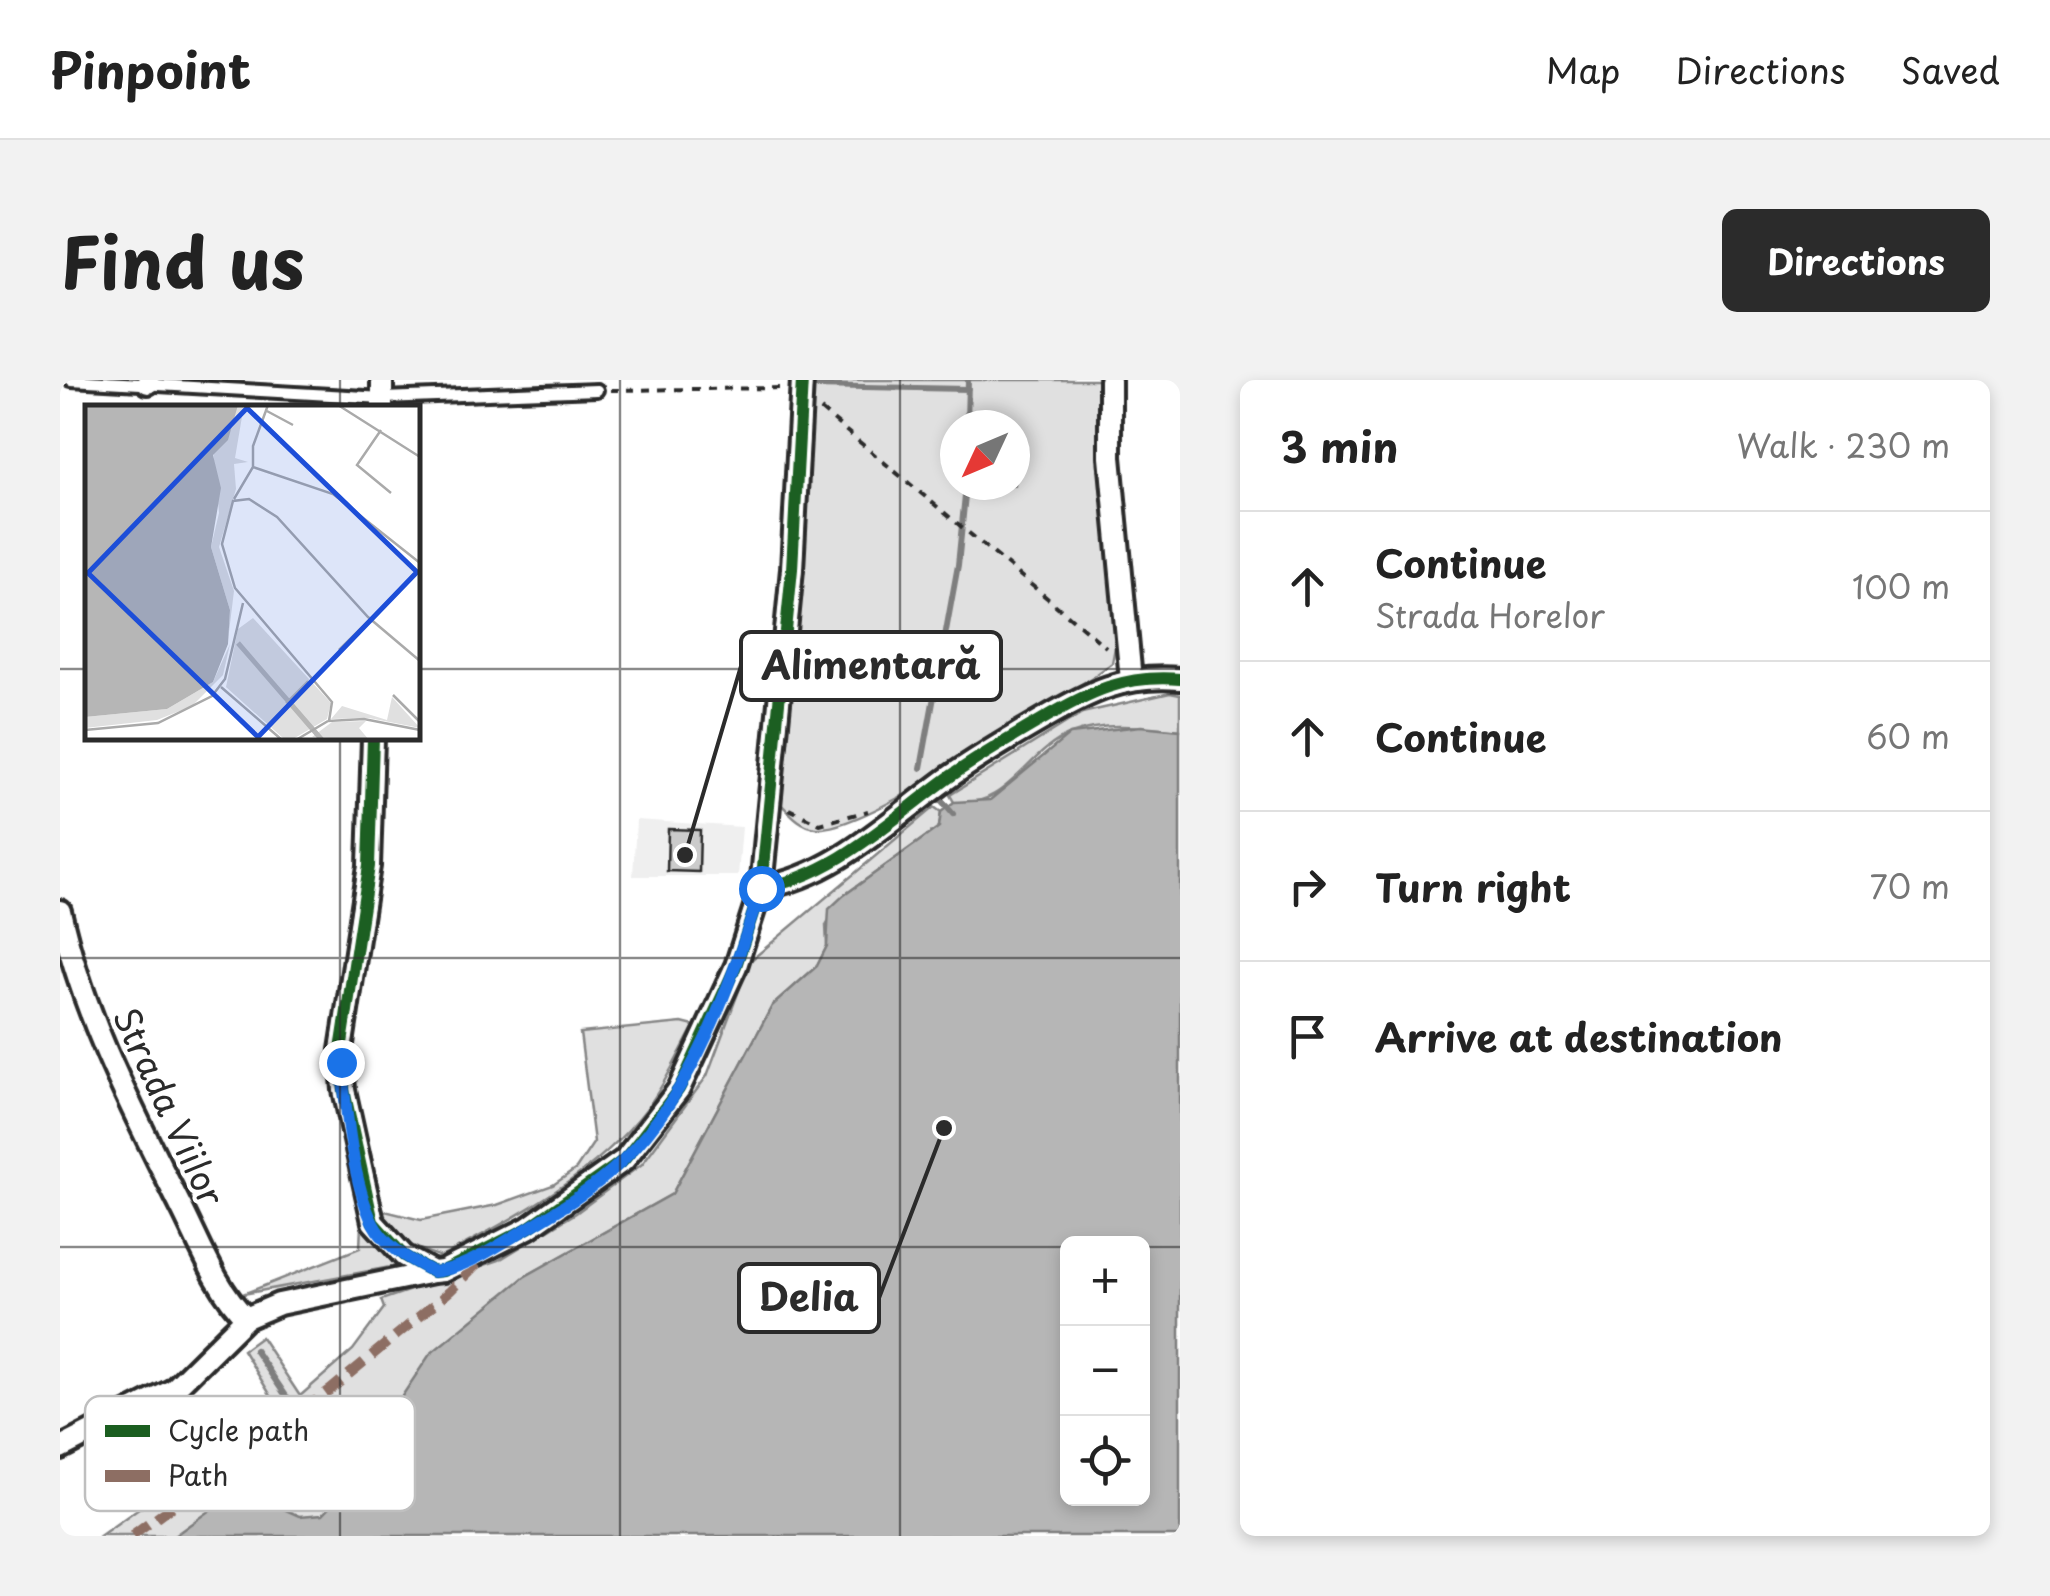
<!DOCTYPE html>
<html lang="en">
<head>
<meta charset="utf-8">
<style>
	body { margin:0; font-family:"Playpen Sans",sans-serif; background:#f2f2f2; color:#222 }
	.controls { position:absolute; right:30px; bottom:30px; display:grid; overflow:hidden; border-radius:15px; box-shadow:0 5px 15px #0003 }
	.controls button { width:90px; height:90px; display:grid; place-items:center; padding:0; border:0; border-bottom:2px solid #e0e0e0; background:#fff; color:#222; font:50px sans-serif }
	.compass { position:absolute; left:880px; top:30px; width:90px; height:90px; border-radius:50%; background:#fff; box-shadow:0 5px 15px #0003; rotate:226deg }
	.stop { position:absolute; width:30px; height:30px; margin:-22px; border:8px solid #1a73e8; border-radius:50%; background:#fff }
	.stop.end { background:#1a73e8; border-color:#fff; box-shadow:0 2px 10px #0008 }
	.list { margin:0; padding:0; list-style:none }
	h2 { display:flex; justify-content:space-between; align-items:center; height:130px; margin:0; padding:0 40px; font-size:42px }
	h2 small { font-size:32px; font-weight:400; color:#767676 }
	.list li { display:grid; grid-template-columns:65px 1fr auto; gap:30px; align-items:center; box-sizing:border-box; height:150px; padding:0 40px; border-top:2px solid #e0e0e0 }
	.list b { display:block; font-size:38px; white-space:nowrap }
	.list p { margin:0; font-size:32px; white-space:nowrap; color:#767676 }
	.list em { font-size:32px; font-style:normal; color:#767676 }
	.icon { flex:none; width:55px; height:55px; fill:none; stroke:currentColor; stroke-width:2; stroke-linecap:round; stroke-linejoin:round }
	.map { position:relative; flex:none; width:1120px; height:1156px; overflow:hidden; border-radius:15px }
	header { display:flex; align-items:center; gap:60px; box-sizing:border-box; height:140px; padding:0 50px; background:#fff; border-bottom:2px solid #e0e0e0 }
	header strong { font-size:48px }
	nav { display:flex; gap:55px; margin-inline-start:auto; font-size:35px }
	.intro { display:flex; align-items:center; justify-content:space-between; box-sizing:border-box; height:240px; padding:0 60px }
	h1 { margin:0; font-size:70px }
	.button { padding:25px 45px; border-radius:15px; background:#2b2b2b; color:#fff; font-size:35px; font-weight:700 }
	main { display:flex; gap:60px; padding:0 60px }
	aside { flex:1; background:#fff; border-radius:15px; box-shadow:0 5px 15px #0003 }
	.map>svg:first-child { display:block }
	.built { fill:#efefef }
	.green { fill:#e0e0e0; stroke:#868686; stroke-width:2.5; fill-rule:evenodd }
	.water { fill:#b6b6b6; stroke:#7e7e7e; stroke-width:2.5; fill-rule:evenodd }
	.lines { fill:none; stroke-linecap:round; stroke-linejoin:round }
	.stream { stroke:#7e7e7e; stroke-width:6 }
	.building { fill:#cbcbcb; stroke:#2b2b2b; stroke-width:2.5 }
	.service-casing { stroke:#2b2b2b; stroke-width:18 }
	.minor-casing { stroke:#2b2b2b; stroke-width:28 }
	.path { stroke:#2b2b2b; stroke-width:4; stroke-dasharray:8 8; stroke-linecap:butt }
	.service { stroke:#fff; stroke-width:10 }
	.minor { stroke:#fff; stroke-width:20 }
	.quiet { stroke:#8d6e63; stroke-width:10; stroke-dasharray:20 10; stroke-linecap:butt }
	.cycleway-casing { stroke:#fff; stroke-width:19 }
	.cycleway { stroke:#1b5e20; stroke-width:12 }
	.route { stroke:#1a73e8; stroke-width:12 }
	.grid { fill:none; stroke:#2b2b2b; stroke-width:2.5; stroke-opacity:0.55 }
	.labels { text-anchor:middle; dominant-baseline:central; stroke-width:8; stroke-linejoin:round; paint-order:stroke }
	.street-label { font-size:35px; fill:#2b2b2b; stroke:#fff }
	.inset-river { fill:none; stroke:#b6b6b6; stroke-width:5 }
	.inset-road { fill:none; stroke:#aaa; stroke-width:2.5 }
	.view { fill:#1d4ed8; fill-opacity:0.15; stroke:#1d4ed8; stroke-width:5 }
	.inset-edge { fill:none; stroke:#2b2b2b; stroke-width:5 }
	.key { fill:#fff; stroke:#bfbfbf; stroke-width:2.5 }
	.key-label { font-size:28px; fill:#2b2b2b }
	.leader { fill:none; stroke:#2b2b2b; stroke-width:4 }
	.callout-dot { fill:#2b2b2b; stroke:#fff; stroke-width:4 }
	.callout { fill:#fff; stroke:#2b2b2b; stroke-width:4 }
	.callout-label { font-size:38px; text-anchor:middle; font-weight:bold; fill:#2b2b2b }
</style>
</head>
<body>
<header>
<strong>Pinpoint</strong>
<nav><a>Map</a><a>Directions</a><a>Saved</a></nav>
</header>
<div class="intro"><h1>Find us</h1><a class="button">Directions</a></div>
<main>
<div class="map">
<svg width="1120" height="1156" viewBox="0 0 1120 1156">
	<rect width="100%" height="100%" fill="#fff"/>
	<filter id="ink" filterUnits="userSpaceOnUse"><feTurbulence type="fractalNoise" baseFrequency=".01" numOctaves="2"/><feDisplacementMap in="SourceGraphic" scale="20" xChannelSelector="R" yChannelSelector="G"/><feConvolveMatrix kernelMatrix="1 2 1 2 8 2 1 2 1" color-interpolation-filters="sRGB"/></filter>
	<g filter="url(#ink)">
		<path class="built" d="M576 440 682 447 678 496H573Z"/>
		<path class="green" d="M747 0H1040V63L1056 262 1052 283 1037 294C988 325 803 454 756 448 740 446 730 433 719 422ZM895 45H955V105H895Z
			M1110 313 1120 315V350C1087 347 1043 341 1011 354 967 371 946 431 894 422L890 415 1022 333Z
			M874 427 881 432 879 447 783 516 766 545 767 566 757 586 712 626 612 814 464 897 338 1022 317 1077 284 1117 263 1134 240 1137 200 1156H41L219 1029 183 970 201 957 240 1016 293 970 324 928 321 920 439 880 516 833 582 784 647 696 690 581Z
			M622 643 634 646C619 673 606 703 587 728 535 796 456 837 381 877 351 867 331 859 317 829L361 840 437 825 493 805 516 789 534 762 520 653Z
			M301 845 347 884 183 914 300 868Z"/>
		<path class="water" d="M1081 346 1120 350V1156H114L161 1122 178 1116 200 1118 240 1136 263 1134 317 1077 338 1022 370 974 464 897 612 814 712 626 757 586 767 566 769 529 783 516 879 447 881 432 894 422 930 420 1010 354ZM1008 864H1082V1118H1008Z"/>
		<g class="lines">
			<path class="stream" d="M752 6 908 9
				M907 45 908 0
				M861 388 898 185 906 105
				M881 420 893 434
				M195 970 228 1019
				M246 1047 292 1117"/>
		</g>
		<path class="building" d="M608 449 640 450 639 492 607 491Z"/>
		<g class="lines">
			<g class="service-casing">
				<path id="service" d="M11 0 323 18 537 10"/>
			</g>
			<g class="minor-casing">
				<path id="minor" d="M88 0V3
					M322 0V28
					M1050 0V77L1071 300
					M313 358 309 486 281 670 284 710 313 842 344 876 373 892 383 891 468 848 564 780 619 709 676 586 701 508 732 189 742 0
					M701 508C776 496 832 438 891 396 921 375 952 357 983 339 1029 312 1065 294 1120 299
					M0 531C23 636 73 731 121 827 140 864 156 909 186 938
					M0 1068 113 1010 186 938 219 924 373 892"/>
			</g>
			<path class="path" d="M551 10 722 8
				M761 30 1046 267
				M729 429 760 444 808 431"/>
			<use href="#service" class="service"/>
			<use href="#minor" class="minor"/>
			<path class="quiet" d="M72 1156 270 1010 390 911 420 881"/>
			<g class="cycleway-casing">
				<path id="cycleway" d="M313 358 309 486 281 670 284 710 313 842 344 876 373 892 383 891 468 848 564 780 619 709 676 586 701 508 732 189 742 0
					M701 508C776 496 832 438 891 396 921 375 952 357 983 339 1029 312 1065 294 1120 299"/>
			</g>
			<use href="#cycleway" class="cycleway"/>
		</g>
	</g>
	<g class="lines" filter="url(#ink)">
		<path class="route" d="M281 682C286 727 293 813 317 850 331 870 353 882 373 892 406 889 435 867 463 851 497 831 536 808 563 780 637 707 670 605 701 508"/>
	</g>
	<path class="grid" d="M280 0V28M560 0V1156M840 0V1156M0 289H28M358 289H1120M280 358V1156M0 578H1120M0 867H1008M1082 867H1120"/>
	<g class="labels">
		<g class="street-label">
			<text transform="translate(110 726) rotate(65)">Strada Viilor</text>
		</g>
	</g>
	<g transform="translate(25 25)">
		<rect width="335" height="335" fill="#fff"/>
		<path d="M146 0H159L150 53 163 57 149 59 151 84 134 142 149 186 143 235 145 205 126 142 134 108 128 45ZM168 213 246 298 242 314 208 334H199L141 282 153 224ZM145 239 138 270 107 301 72 315 0 323V312L82 304 128 277ZM307 292 335 323 284 313 246 314 257 301 302 315ZM281 316 274 323 284 335 227 332 247 317Z" fill="#e0e0e0"/>
		<path d="M0 0H153L143 35 128 50 136 83 126 142 145 205 143 239 128 277 82 304 0 312Z" fill="#b6b6b6"/>
		<path class="inset-river" d="M153 238 237 335M202 299 224 277"/>
		<path class="inset-road" d="M253 0 335 52M180 5 208 20M296 25 272 60 306 88M168 62 248 89 335 158M149 94 168 62V41L183 0M254 245 335 165M335 256 283 212 192 112 164 94 148 96 137 139 150 183 247 297 244 316 279 314 335 325M136 282 197 335M308 290 335 317M0 325 73 318 127 291 140 274 158 198M211 335 243 316"/>
		<path class="view" d="M162 3 332 167 173 332 3 168Z"/>
		<rect width="335" height="335" class="inset-edge"/>
	</g>
	<rect x="25" y="1016" width="330" height="115" rx="15" class="key"/>
	<rect x="45" y="1045" width="45" height="12" fill="#1b5e20"/>
	<rect x="45" y="1090" width="45" height="12" fill="#8d6e63"/>
	<g class="key-label">
		<text x="108" y="1061">Cycle path</text>
		<text x="108" y="1106">Path</text>
	</g>
	<path class="leader" d="M625 475L681 286M884 748L819 918"/>
	<g class="callout-dot">
		<circle cx="625" cy="475" r="10"/>
		<circle cx="884" cy="748" r="10"/>
	</g>
	<g class="callout">
		<rect x="681" y="252" width="260" height="68" rx="10"/>
		<rect x="679" y="884" width="140" height="68" rx="10"/>
	</g>
	<g class="callout-label">
		<text x="811" y="299">Alimentară</text>
		<text x="749" y="931">Delia</text>
	</g>
</svg>
<div class="controls">
<button>+</button>
<button>−</button>
<button><svg class="icon" aria-label="locate" viewBox="0 0 24 24"><circle cx="12" cy="12" r="6"/><path d="M12 2v4M12 18v4M2 12h4M18 12h4"/></svg></button>
</div>
<svg class="compass" viewBox="-18 -18 36 36"><path d="M0-13l5 13h-10z" fill="#e53935"/><path d="M0 13l5-13h-10z" fill="#767676"/></svg>
<div class="stop" style="left:701px;top:508px"></div>
<div class="stop end" style="left:281px;top:682px"></div>
</div>
<aside>
<h2>3 min<small>Walk · 230 m</small></h2>
<ul class="list">
<li><svg class="icon" aria-label="ahead" viewBox="0 0 24 24"><path d="M12 20V5M6 11l6-6 6 6"/></svg><div><b>Continue</b><p>Strada Horelor</p></div><em>100 m</em></li>
<li><svg class="icon" aria-label="ahead" viewBox="0 0 24 24"><path d="M12 20V5M6 11l6-6 6 6"/></svg><div><b>Continue</b></div><em>60 m</em></li>
<li><svg class="icon" aria-label="right" viewBox="0 0 24 24"><path d="M7 20v-9h11M14 6l5 5-5 5"/></svg><div><b>Turn right</b></div><em>70 m</em></li>
<li><svg class="icon" aria-label="arrive" viewBox="0 0 24 24"><path d="M6 21V4h12l-3 4 3 4H6"/></svg><div><b>Arrive at destination</b></div></li>
</ul>
</aside>
</main>
</body>
</html>
